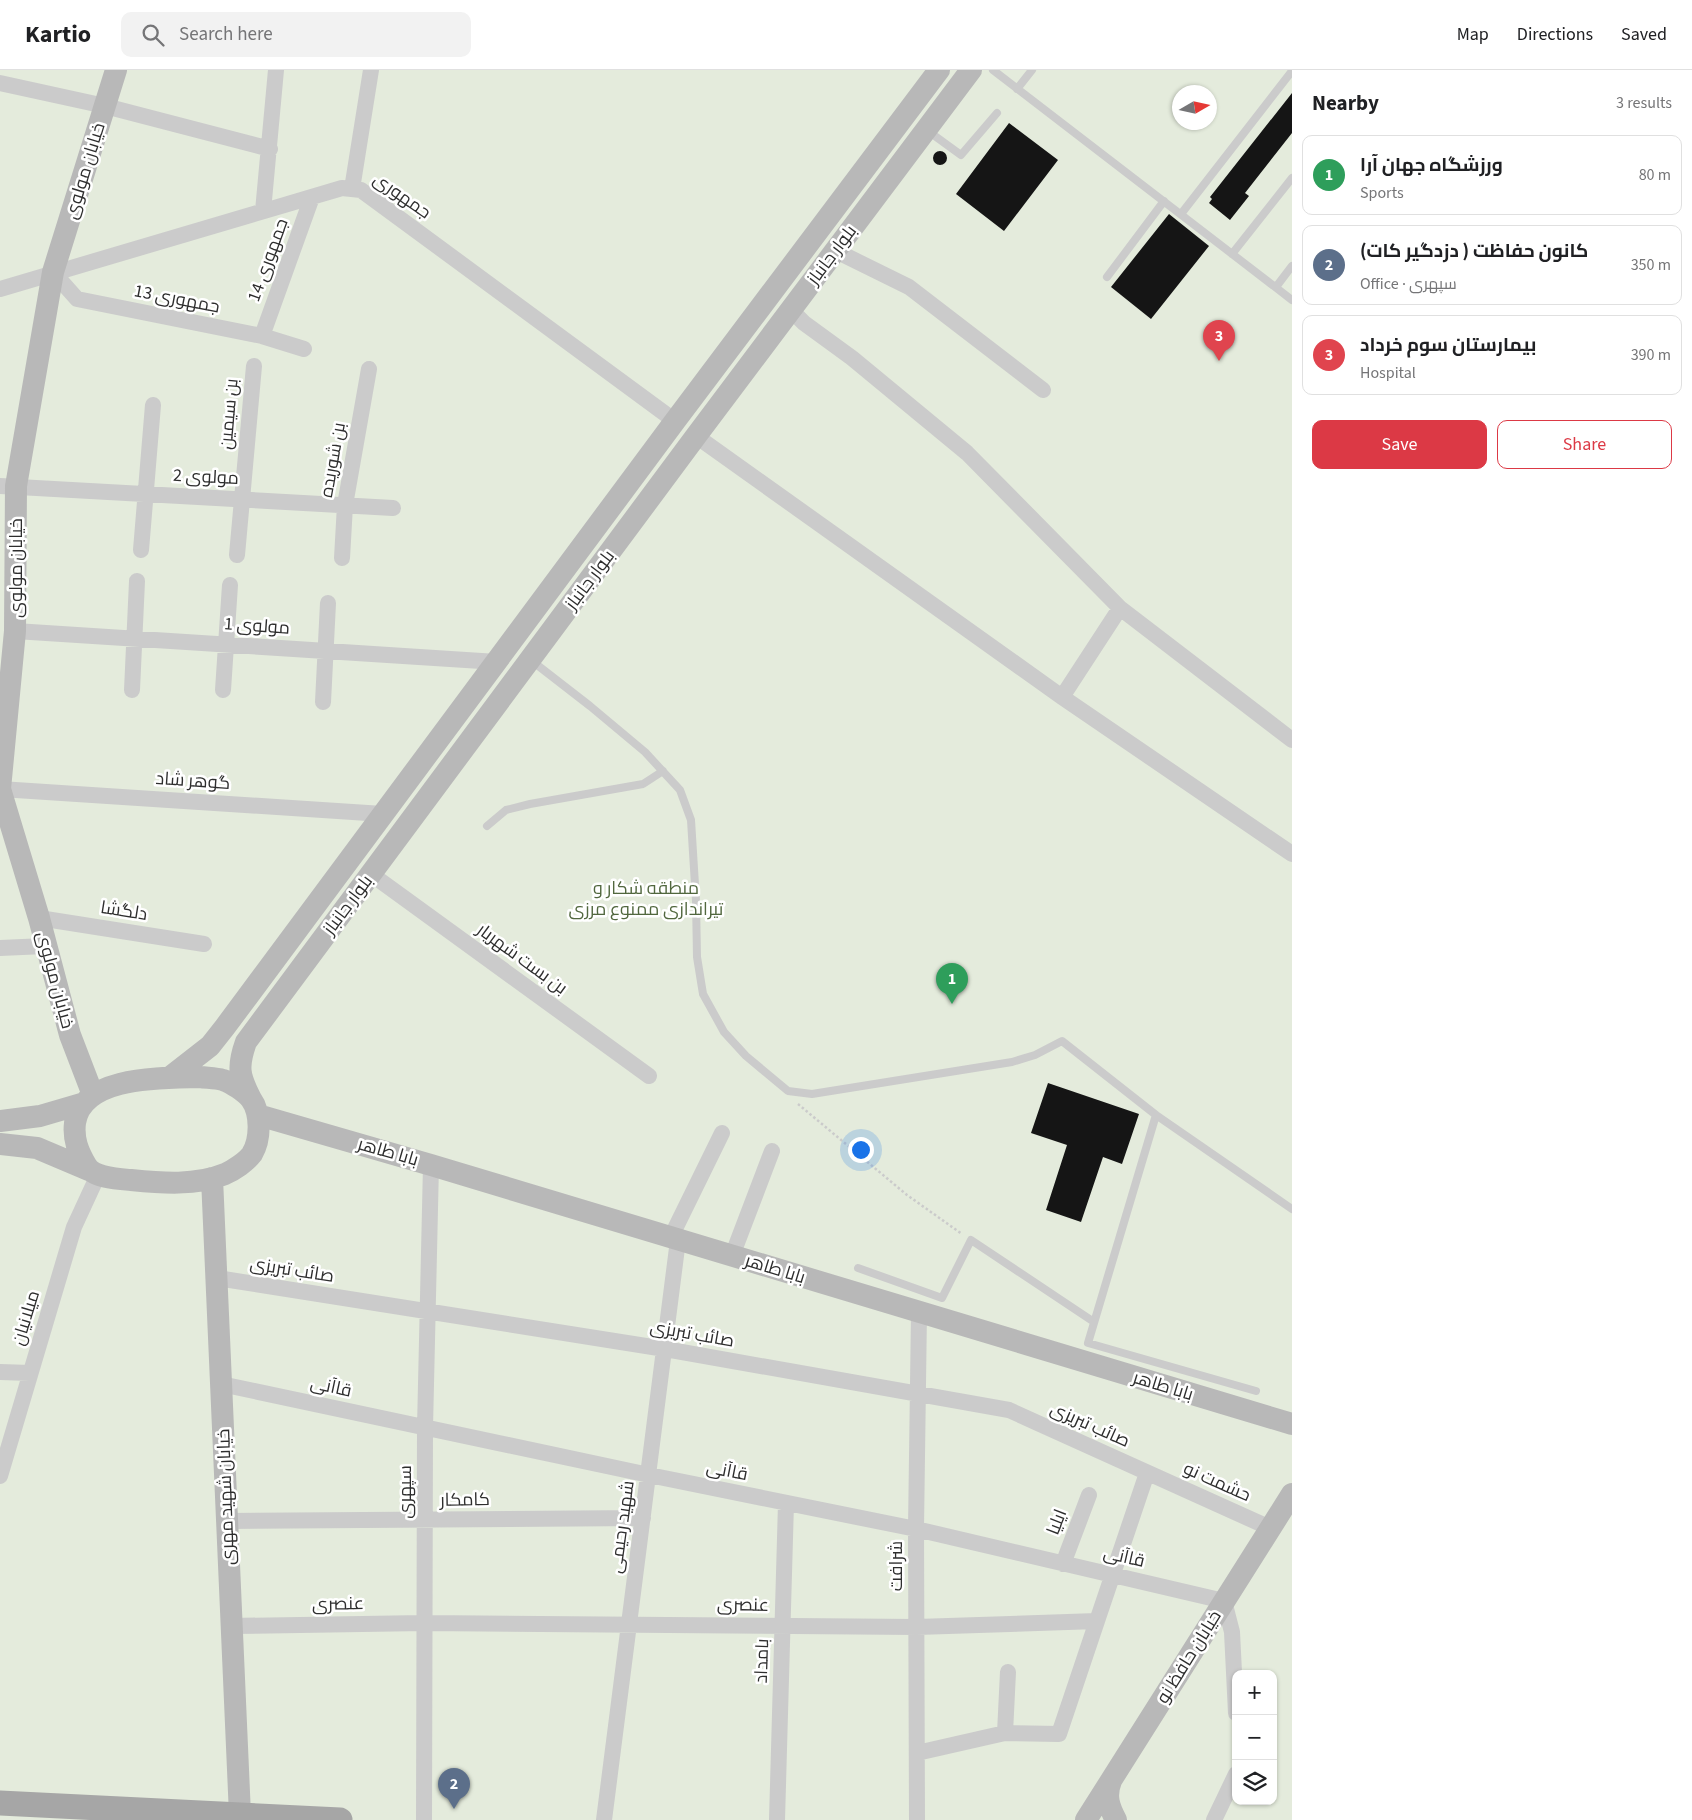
<!DOCTYPE html>
<html lang="en">
<head>
<meta charset="utf-8">
<style>
	body { margin:0; font-family:"Source Sans 3",Cairo,sans-serif; background:#f2f2f2; color:#202124 }
	.controls { position:absolute; right:15px; bottom:15px; display:grid; overflow:hidden; border-radius:10px; box-shadow:0 1px 4px #0004 }
	.controls button { width:45px; height:45px; display:grid; place-items:center; padding:0; border:0; border-bottom:1px solid #e0e0e0; background:#fff; color:#202124; font:25px sans-serif }
	.compass { position:absolute; left:1172px; top:15px; width:45px; height:45px; border-radius:50%; background:#fff; box-shadow:0 1px 4px #0004; rotate:81deg }
	.you { position:absolute; left:860px; top:1079px; width:18px; height:18px; margin:-12px; border:4px solid #fff; border-radius:50%; background:#1a73e8; box-shadow:0 0 0 8px #1a73e833 }
	.badge { display:grid; place-items:center; width:32px; height:32px; border-radius:50%; background:#dc3945; color:#fff; font-size:16px; font-weight:700 }
	.pin { position:absolute; translate:-50% -41px; filter:drop-shadow(0 1px 2px #0008) }
	.pin::after { content:''; position:absolute; top:26px; width:18px; height:15px; background:inherit; clip-path:polygon(0 0,100% 0,50% 100%) }
	.list { margin:0; padding:0; list-style:none }
	h2 { display:flex; justify-content:space-between; align-items:center; height:65px; margin:0; padding:0 20px; font-size:21px }
	h2 small { font-size:16px; font-weight:400; color:#757577 }
	.list li { display:grid; grid-template-columns:32px 1fr auto; gap:15px; align-items:center; box-sizing:border-box; height:80px; margin:0 10px 10px; padding:0 10px; border:1px solid #e0e0e0; border-radius:10px }
	.list b { display:block; font-size:19px; white-space:nowrap }
	.list p { margin:0; font-size:16px; white-space:nowrap; color:#757577 }
	.list em { font-size:16px; font-style:normal; color:#757577 }
	.actions { display:flex; gap:10px; padding:15px 20px }
	.actions a { flex:1; padding:11px 0; border:1px solid #dc3945; border-radius:10px; text-align:center; font-size:18px; color:#dc3945 }
	.actions .main { background:#dc3945; color:#fff }
	.icon { flex:none; width:28px; height:28px; fill:none; stroke:currentColor; stroke-width:2; stroke-linecap:round; stroke-linejoin:round }
	.map { position:relative; flex:none; width:1292px; height:1750px; overflow:hidden }
	header { display:flex; align-items:center; gap:30px; box-sizing:border-box; height:70px; padding:0 25px; background:#fff; border-bottom:1px solid #e0e0e0 }
	header strong { font-size:24px }
	nav { display:flex; gap:28px; margin-inline-start:auto; font-size:18px }
	.search { width:350px; height:45px; background:#f2f2f2; display:flex; align-items:center; gap:12px; box-sizing:border-box; padding:0 18px; border-radius:10px; color:#757577; font-size:19px }
	main { display:flex }
	aside { flex:1; background:#fff }
	.map>svg:first-child { display:block }
	.green { fill:#e4ebdc; fill-rule:evenodd }
	.building { fill:#151515 }
	.lines { fill:none; stroke-linecap:round; stroke-linejoin:round }
	.path { stroke:#cbcbcb; stroke-width:2.5; stroke-dasharray:2.5 2.5; stroke-linecap:butt }
	.lane { stroke:#cbcbcb; stroke-width:8 }
	.street { stroke:#cbcbcb; stroke-width:16 }
	.secondary { stroke:#b8b8b8; stroke-width:22 }
	.primary { stroke:#a6a6a6; stroke-width:25 }
	.labels { text-anchor:middle; dominant-baseline:central; stroke-width:5; stroke-linejoin:round; paint-order:stroke }
	.street-label { font-size:18px; fill:#2e2e2e; stroke:#fff }
	.park-label { font-size:18px; fill:#51673e; stroke:#fff }
</style>
</head>
<body>
<header>
<strong>Kartio</strong>
<div class="search"><svg class="icon" aria-label="search" viewBox="0 0 24 24"><circle cx="10" cy="10" r="6"/><path d="M15 15l6 6"/></svg>Search here</div>
<nav><a>Map</a><a>Directions</a><a>Saved</a></nav>
</header>
<main>
<div class="map">
<svg width="1292" height="1750" viewBox="0 0 1292 1750">
	<rect width="100%" height="100%" fill="#fff"/>
	<path class="green" d="M0 0H1292V1750H0ZM1180 22H1210V52H1180ZM1236 1604H1273V1731H1236Z"/>
	<path class="building" d="M1292 23V63L1245 123 1249 126 1230 150 1209 133 1212 129 1210 127Z
		M1009 53 1058 90 1004 161 956 124Z
		M933 88a7 7 0 1 1 14 0a7 7 0 1 1-14 0Z
		M1169 144 1209 176 1151 249 1111 217Z
		M1048 1013 1139 1044 1122 1094 1103 1087 1081 1152 1046 1140 1067 1075 1031 1063Z"/>
	<g class="lines">
		<path class="path" d="M798 1034 907 1125 962 1164"/>
		<path class="lane" d="M993 0 1292 230
			M1017 19 1032 0
			M928 61 961 85 997 43
			M1181 144 1292 1
			M1232 184 1292 108
			M1107 207 1164 131
			M1276 217 1292 196
			M532 591 590 636 645 682 680 720 691 750 696 831 697 887 703 924 724 962 746 986 788 1021 812 1024 1012 992 1035 985 1062 971 1156 1045 1088 1273 1256 1321
			M487 756 506 740 530 734 643 714 663 701
			M1156 1045 1292 1139
			M858 1198 942 1228 971 1170 1094 1252"/>
		<path class="street" d="M0 13 105 36 270 79
			M352 119 371 0
			M263 141 276 0
			M836 181 909 217 1043 320
			M53 202 77 229 262 266 304 279
			M0 219 342 118 361 120 675 351
			M791 240 804 253 852 288 967 383 1120 538
			M262 266 312 127
			M696 366 1062 627 1292 784
			M0 416 393 438
			M141 480 153 335
			M237 485 254 296
			M342 488 345 435 369 299
			M15 561 497 592
			M132 620 137 511
			M223 620 230 515
			M1062 627 1120 538 1292 670
			M323 632 328 533
			M0 719 383 744
			M371 804 649 1006
			M39 848 204 874
			M0 878 45 876
			M671 1167 722 1063
			M732 1186 772 1081
			M217 1208 665 1279 1009 1340 1270 1458
			M0 1302 30 1303
			M221 1314 649 1405 916 1459 1224 1531 1232 1562 1236 1643
			M0 1406 74 1157 98 1105
			M227 1451 643 1448
			M1063 1494 1089 1425
			M232 1556 424 1553 917 1557 1097 1551 1147 1403
			M1005 1663 1008 1602
			M917 1683 1005 1663 1059 1664 1097 1551
			M424 1750 425 1358 431 1095
			M604 1750 678 1170
			M777 1750 786 1433
			M917 1750 916 1459 919 1242
			M1214 1750 1236 1704"/>
		<path class="secondary" d="M200 1007C207 1008 216 1008 223 1010 232 1013 245 1022 251 1029 261 1043 261 1069 252 1084 246 1092 234 1100 225 1104 196 1116 161 1113 131 1110 117 1109 93 1108 86 1095 78 1081 73 1069 75 1053 82 1005 164 1008 200 1007Z
			M169 1008 210 976 225 957 675 351 939 0
			M93 1025 70 965 39 848 0 719 15 561 16 416 53 202 116 0
			M251 1029C239 1006 237 997 246 972L696 366 971 0
			M258 1045 431 1095 1292 1354
			M0 1051 40 1046 81 1034
			M0 1074 37 1078 89 1100
			M212 1108 240 1745
			M1111 1711C1105 1726 1109 1737 1116 1750
			M1086 1750 1292 1424"/>
		<path class="primary" d="M0 1733 340 1750"/>
	</g>
	<g class="labels">
		<g class="street-label">
			<text transform="translate(85 101) rotate(-73)">خیابان مولوی</text>
			<text transform="translate(402 126) rotate(35)">جمهوری</text>
			<text transform="translate(832 185) rotate(-53)">بلوار جانباز</text>
			<text transform="translate(268 190) rotate(-70)">جمهوری 14</text>
			<text transform="translate(177 229) rotate(11)">جمهوری 13</text>
			<text transform="translate(229 344) rotate(-85)">بن سیمین</text>
			<text transform="translate(333 390) rotate(-80)">بن شوریده</text>
			<text transform="translate(206 407) rotate(3)">مولوی 2</text>
			<text transform="translate(16 498) rotate(-90)">خیابان مولوی</text>
			<text transform="translate(590 510) rotate(-53)">بلوار جانباز</text>
			<text transform="translate(257 556) rotate(4)">مولوی 1</text>
			<text transform="translate(193 711) rotate(4)">گوهر شاد</text>
			<text transform="translate(348 835) rotate(-53)">بلوار جانباز</text>
			<text transform="translate(124 841) rotate(9)">دلگشا</text>
			<text transform="translate(522 889) rotate(36)">بن بست شهریار</text>
			<text transform="translate(55 910) rotate(75)">خیابان مولوی</text>
			<text transform="translate(388 1082) rotate(16)">بابا طاهر</text>
			<text transform="translate(775 1199) rotate(17)">بابا طاهر</text>
			<text transform="translate(292 1200) rotate(9)">صائب تبریزی</text>
			<text transform="translate(26 1248) rotate(-73)">میلانیان</text>
			<text transform="translate(692 1264) rotate(10)">صائب تبریزی</text>
			<text transform="translate(1163 1316) rotate(17)">بابا طاهر</text>
			<text transform="translate(331 1317) rotate(12)">قاآنی</text>
			<text transform="translate(1090 1355) rotate(24)">صائب تبریزی</text>
			<text transform="translate(727 1401) rotate(11)">قاآنی</text>
			<text transform="translate(1217 1412) rotate(24)">حشمت نو</text>
			<text transform="translate(405 1422) rotate(-90)">سپهری</text>
			<text transform="translate(226 1427) rotate(-92)">خیابان شهید مهری</text>
			<text transform="translate(465 1430) rotate(-1)">کامکار</text>
			<text transform="translate(1057 1452) rotate(-69)">ایلیا</text>
			<text transform="translate(622 1457) rotate(-82)">شهید رحیمی</text>
			<text transform="translate(1124 1487) rotate(13)">قاآنی</text>
			<text transform="translate(896 1496) rotate(-90)">شرافت</text>
			<text transform="translate(338 1534) rotate(-1)">عنصری</text>
			<text transform="translate(743 1535) rotate(1)">عنصری</text>
			<text transform="translate(1189 1587) rotate(-58)">خیابان حافظ نو</text>
			<text transform="translate(762 1591) rotate(-88)">بامداد</text>
		</g>
		<g class="park-label">
			<text x="646" y="818">منطقه شکار و<tspan x="646" dy="21">تیراندازی ممنوع مرزی</tspan></text>
		</g>
	</g>
</svg>
<div class="controls">
<button>+</button>
<button>−</button>
<button><svg class="icon" aria-label="layers" viewBox="0 0 24 24"><path d="M12 4l9 5-9 5-9-5zM3 14l9 5 9-5"/></svg></button>
</div>
<svg class="compass" viewBox="-18 -18 36 36"><path d="M0-13l5 13h-10z" fill="#e53935"/><path d="M0 13l5-13h-10z" fill="#757577"/></svg>
<div class="you"></div>
<div class="pin badge" style="left:952px;top:934px;background:#2e9e5b">1</div>
<div class="pin badge" style="left:454px;top:1739px;background:#5c6f8a">2</div>
<div class="pin badge" style="left:1219px;top:291px;background:#e0444e">3</div>
</div>
<aside>
<h2>Nearby<small>3 results</small></h2>
<ul class="list">
<li><span class="badge" style="background:#2e9e5b">1</span><div><b>ورزشگاه جهان آرا</b><p>Sports</p></div><em>80 m</em></li>
<li><span class="badge" style="background:#5c6f8a">2</span><div><b>کانون حفاظت ( دزدگیر کات)</b><p>Office · سپهری</p></div><em>350 m</em></li>
<li><span class="badge" style="background:#e0444e">3</span><div><b>بیمارستان سوم خرداد</b><p>Hospital</p></div><em>390 m</em></li>
</ul>
<div class="actions"><a class="main">Save</a><a>Share</a></div>
</aside>
</main>
</body>
</html>
